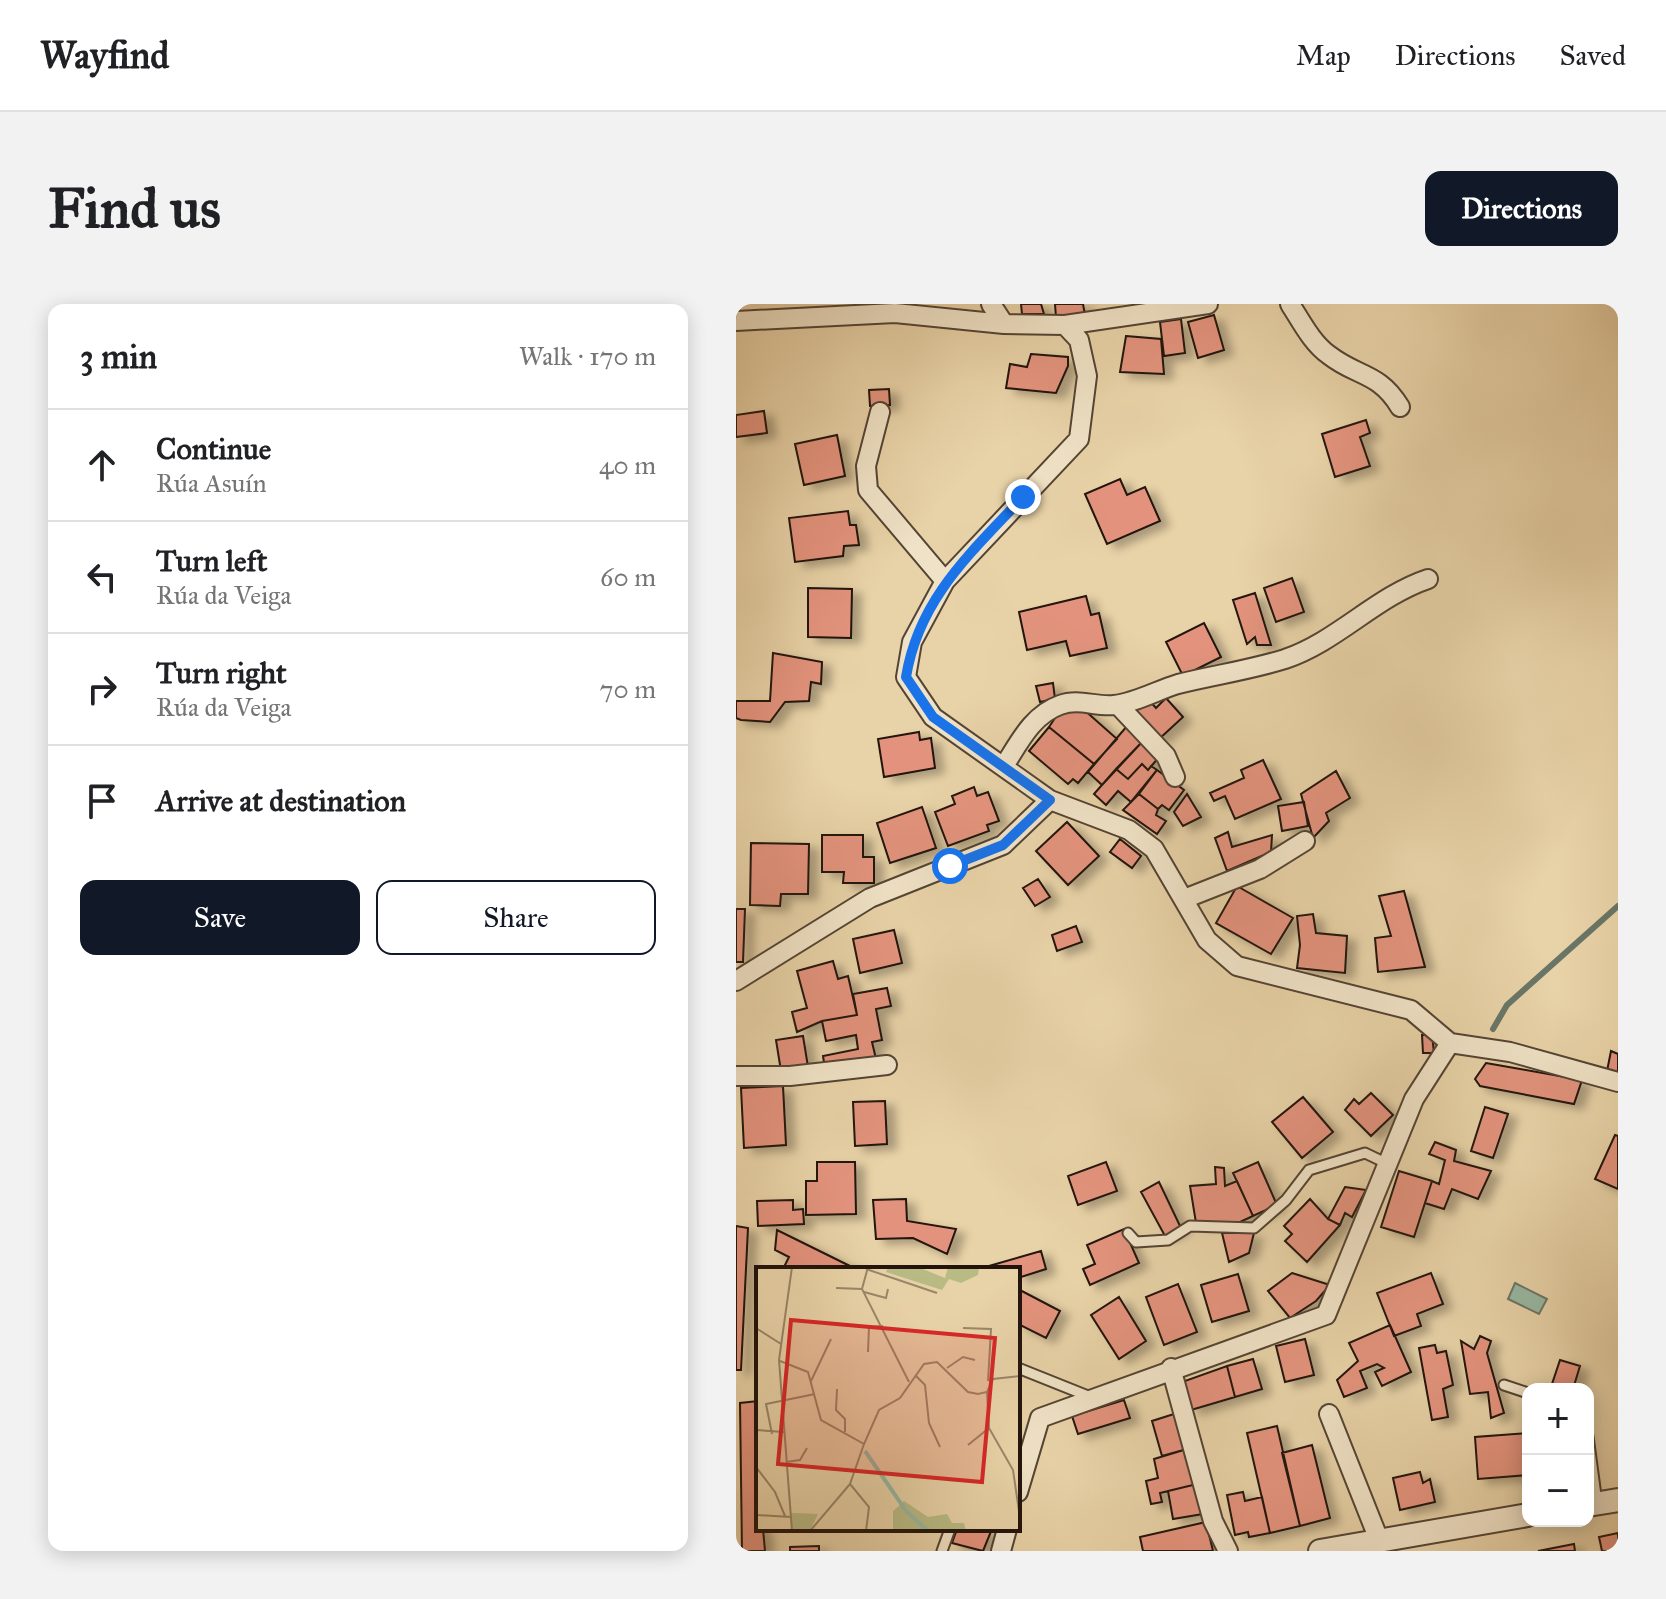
<!DOCTYPE html>
<html lang="en">
<head>
<meta charset="utf-8">
<style>
	body { margin:0; font-family:"IM FELL Great Primer",serif; background:#f2f2f2; color:#202124 }
	.controls { position:absolute; right:24px; bottom:24px; display:grid; overflow:hidden; border-radius:16px; box-shadow:0 4px 20px #0003 }
	.controls button { width:72px; height:72px; display:grid; place-items:center; padding:0; border:0; border-bottom:2px solid #e0e0e0; background:#fff; color:#202124; font:40px sans-serif }
	.stop { position:absolute; width:24px; height:24px; margin:-18px; border:6px solid #1a73e8; border-radius:50%; background:#fff }
	.stop.end { background:#1a73e8; border-color:#fff; box-shadow:0 2px 8px #0008 }
	.list { margin:0; padding:0; list-style:none }
	h2 { display:flex; justify-content:space-between; align-items:center; height:104px; margin:0; padding:0 32px; font-size:34px }
	h2 small { font-size:26px; font-weight:400; color:#757577 }
	.list li { display:grid; grid-template-columns:52px 1fr auto; gap:24px; align-items:center; box-sizing:border-box; height:112px; padding:0 32px; border-top:2px solid #e0e0e0 }
	.list b { display:block; font-size:30px; white-space:nowrap }
	.list p { margin:0; font-size:26px; white-space:nowrap; color:#757577 }
	.list em { font-size:26px; font-style:normal; color:#757577 }
	.actions { display:flex; gap:16px; padding:24px 32px }
	.actions a { flex:1; padding:18px 0; border:2px solid #111827; border-radius:16px; text-align:center; font-size:28px; color:#111827 }
	.actions .main { background:#111827; color:#fff }
	.icon { flex:none; width:44px; height:44px; fill:none; stroke:currentColor; stroke-width:2; stroke-linecap:round; stroke-linejoin:round }
	.map { position:relative; flex:none; width:882px; height:1247px; overflow:hidden; border-radius:16px }
	header { display:flex; align-items:center; gap:48px; box-sizing:border-box; height:112px; padding:0 40px; background:#fff; border-bottom:2px solid #e0e0e0 }
	header strong { font-size:38px }
	nav { display:flex; gap:44px; margin-inline-start:auto; font-size:28px }
	.intro { display:flex; align-items:center; justify-content:space-between; box-sizing:border-box; height:192px; padding:0 48px }
	h1 { margin:0; font-size:56px }
	.button { padding:20px 36px; border-radius:16px; background:#111827; color:#fff; font-size:28px; font-weight:700 }
	main { display:flex; gap:48px; padding:0 48px }
	aside { flex:1; background:#fff; border-radius:16px; box-shadow:0 4px 20px #0003 }
	.map>svg:first-child { display:block }
	.water { fill:#98b8a3; stroke:#697667; stroke-width:2 }
	.lines { fill:none; stroke-linecap:round; stroke-linejoin:round }
	.stream { stroke:#697667; stroke-width:6 }
	.building { fill:#e3937d; stroke:#22140d; stroke-width:2; filter:url(#shadow) }
	.service-casing { stroke:#544434; stroke-width:13 }
	.minor-casing { stroke:#544434; stroke-width:22 }
	.tertiary-casing { stroke:#544434; stroke-width:26 }
	.service { stroke:#f0e2c6; stroke-width:9 }
	.minor { stroke:#f0e2c6; stroke-width:18 }
	.tertiary { stroke:#f0e2c6; stroke-width:22 }
	.route { stroke:#1a73e8; stroke-width:10 }
	.inset-river { fill:none; stroke:#98b8a3; stroke-width:4 }
	.inset-road { fill:none; stroke:#998669; stroke-width:2 }
	.view { fill:#d62828; fill-opacity:0.15; stroke:#d62828; stroke-width:4 }
	.inset-edge { fill:none; stroke:#22140d; stroke-width:4 }
</style>
</head>
<body>
<header>
<strong>Wayfind</strong>
<nav><a>Map</a><a>Directions</a><a>Saved</a></nav>
</header>
<div class="intro"><h1>Find us</h1><a class="button">Directions</a></div>
<main>
<aside>
<h2>3 min<small>Walk · 170 m</small></h2>
<ul class="list">
<li><svg class="icon" aria-label="ahead" viewBox="0 0 24 24"><path d="M12 20V5M6 11l6-6 6 6"/></svg><div><b>Continue</b><p>Rúa Asuín</p></div><em>40 m</em></li>
<li><svg class="icon" aria-label="left" viewBox="0 0 24 24"><path d="M17 20v-9H6M10 6l-5 5 5 5"/></svg><div><b>Turn left</b><p>Rúa da Veiga</p></div><em>60 m</em></li>
<li><svg class="icon" aria-label="right" viewBox="0 0 24 24"><path d="M7 20v-9h11M14 6l5 5-5 5"/></svg><div><b>Turn right</b><p>Rúa da Veiga</p></div><em>70 m</em></li>
<li><svg class="icon" aria-label="arrive" viewBox="0 0 24 24"><path d="M6 21V4h12l-3 4 3 4H6"/></svg><div><b>Arrive at destination</b></div></li>
</ul>
<div class="actions"><a class="main">Save</a><a>Share</a></div>
</aside>
<div class="map">
<svg width="882" height="1247" viewBox="0 0 882 1247">
	<defs>
		<filter id="shadow"><feDropShadow dx="9" dy="5" stdDeviation="4" flood-color="#0004"/></filter>
	</defs>
	<rect width="100%" height="100%" fill="#e8d2a7"/>
	<filter id="stains"><feTurbulence type="fractalNoise" baseFrequency=".0025" numOctaves="4"/><feColorMatrix values="0 0 0 0 .2 0 0 0 0 .09 0 0 0 0 .02 0 0 0 .5 -.17"/></filter>
	<radialGradient id="worn" r=".72"><stop offset=".6" stop-color="#630" stop-opacity="0"/><stop offset="1" stop-color="#630" stop-opacity=".3"/></radialGradient>
	<path class="water" d="M779 979 811 995 803 1010 772 995Z"/>
	<g class="lines">
		<path class="stream" d="M757 725 771 701 882 602"/>
	</g>
	<path class="building" d="M285 0H305L308 10H286Z
		M319 0H347L349 11 320 14Z
		M478 11 488 46 462 54 452 18Z
		M445 15 449 49 428 52 424 18Z
		M390 32 425 35 428 70 384 68Z
		M295 50 332 53V62L320 89 270 84 274 60 291 63Z
		M153 85 154 101 134 102 133 86Z
		M28 107 31 129 0 133V111Z
		M630 116 634 129 624 133 634 162 599 173 586 130Z
		M101 131 109 172 68 181 59 140Z
		M384 175 391 191 409 183 424 217 371 240 349 190Z
		M112 207 114 221H120L123 241 108 242 107 252 59 258 53 214Z
		M556 274 568 308 540 318 528 284Z
		M72 284 116 285 115 334 72 333Z
		M519 289 535 341H521L519 333 511 340 497 296Z
		M350 292 355 311 363 309 371 344 334 352 330 337 291 346 283 308Z
		M468 319 485 353 447 372 430 338Z
		M37 349 86 358 85 380 75 378 73 397 49 398 34 418 5 416 0 414V397H34Z
		M317 379 319 395 304 398 300 382Z
		M430 394 447 413 422 436 392 403 412 395 420 404Z
		M346 404 381 435 358 460 313 423 325 405Z
		M391 422 407 437 366 481 352 468Z
		M313 423 358 460 342 479 337 475 332 480 293 447Z
		M183 428 184 436 195 434 199 464 148 473 142 435Z
		M407 437 424 452 412 466 406 460 392 475 380 465Z
		M527 456 545 495 499 515 489 492 478 497 474 489 508 474 505 466Z
		M406 460 412 466 415 462 421 466 395 498 382 487 370 501 358 490 380 465 392 475Z
		M421 466 448 486 433 506 426 501 422 505 403 490Z
		M600 467 614 494 590 509 593 517 577 534 565 490Z
		M238 483 241 492 252 488 263 517 251 521 253 527 212 542 199 508 219 500 216 492Z
		M403 490 422 505 420 511 430 517 421 530 387 506Z
		M451 490 465 513 447 522 438 508Z
		M568 498 572 522 546 527 542 502Z
		M186 503 200 544 154 559 141 519Z
		M331 518 363 552 332 581 300 547Z
		M492 528 496 543 536 531 535 548 491 567 479 534Z
		M86 531H127V553H138V579H107L108 568H86Z
		M384 535 405 552 396 564 374 548Z
		M15 539 73 540 72 590H45L44 602 14 601Z
		M302 575 314 593 299 602 287 584Z
		M501 582 557 614 535 650 480 619Z
		M668 587 689 663 642 668 639 634 655 632 643 592Z
		M0 605H9L7 658H0Z
		M577 610 580 629 611 632 609 669 561 664 564 641 561 612Z
		M340 622 346 638 321 647 316 631Z
		M158 626 166 659 124 669 117 635Z
		M97 657 102 675 112 672 121 711 86 717 61 728 56 708 71 704 61 667Z
		M151 684 155 702 140 705 146 736 136 738 140 755 89 765 87 752 122 745 120 731 90 737 86 717 121 711 117 690Z
		M686 731H696L698 749H687Z
		M67 732 72 763 45 767 40 736Z
		M875 747 882 750V770L871 767Z
		M750 759 846 776 838 800 744 782 739 775Z
		M47 782 50 841 8 844 5 784Z
		M635 789 657 811 635 832 609 806 618 795 623 800Z
		M567 793 597 828 566 854 536 818Z
		M149 797 151 840 119 842 117 798Z
		M749 803 772 810 757 854 735 847Z
		M879 831 882 832V885L859 875Z
		M699 838 720 846 718 857 755 867 742 895 716 885 708 905 689 899 696 877 703 880 709 856 693 850Z
		M81 858H119L120 910 70 911V877H81Z
		M370 858 381 887 342 901 332 872Z
		M522 858 541 901 517 912 497 869Z
		M479 863 488 864 489 882 501 877 517 912 504 918 460 919 454 882 480 880Z
		M663 867 696 877 678 933 645 923Z
		M423 878 445 924 429 932 405 888Z
		M609 883 630 886 616 913 609 909 604 921 592 915Z
		M170 895 171 917 220 925 211 950 177 934 140 935 137 896Z
		M574 895 592 915 604 921 571 958 549 937 556 930 548 922Z
		M57 896V906L67 905 68 920 22 922 21 897Z
		M0 922 12 924 5 1066H0Z
		M388 925 403 959 354 981 347 965 359 960 351 941Z
		M41 926 120 965H47L53 953 39 946Z
		M486 929H518L513 949 493 958Z
		M305 947 310 965 282 974V965L246 964Z
		M556 969 594 981 580 997 554 1014 532 987Z
		M695 969 707 1000 681 1010 685 1022 658 1032 641 989Z
		M502 970 513 1007 476 1018 465 981Z
		M442 980 461 1028 428 1041 410 993Z
		M282 985 324 1007 310 1034 282 1020Z
		M383 993 410 1037 383 1055 355 1011Z
		M654 1021 675 1068 646 1082 639 1068 648 1064 641 1060 624 1067 631 1084 608 1093 601 1076 622 1057 613 1039Z
		M744 1032 755 1037 751 1049 768 1109 755 1114 752 1088 734 1090 725 1037 738 1045Z
		M569 1035 578 1071 549 1078 540 1042Z
		M699 1041 701 1049 710 1047 717 1081 707 1085 712 1113 696 1116 683 1044Z
		M517 1055 526 1085 499 1093 491 1062Z
		M824 1056 844 1062 837 1085 816 1080Z
		M491 1062 499 1093 455 1106 446 1078Z
		M388 1096 394 1114 342 1130 336 1112Z
		M22 1097V1225H27L29 1247H6L4 1099Z
		M441 1109 451 1145 426 1152 416 1117Z
		M541 1122 564 1222 534 1229 511 1129Z
		M792 1129V1171L742 1175 739 1133Z
		M576 1141 594 1214 564 1222 546 1149Z
		M451 1145 461 1180 424 1189 426 1198 415 1200 410 1177 422 1174 418 1155Z
		M684 1168 687 1179 694 1175 699 1198 664 1206 657 1174Z
		M461 1180 467 1210 437 1215 432 1187Z
		M507 1188 509 1197 526 1193 534 1229 513 1233 512 1228 499 1231 491 1191Z
		M470 1218 477 1247H407L404 1233Z
		M221 1225H256L247 1247 216 1239Z
		M882 1229V1247H866L863 1233Z
		M838 1240 839 1247H802Z
		M83 1242V1247H54V1243Z"/>
	<g class="lines">
		<g class="service-casing">
			<path id="service" d="M392 929 400 938 432 936 454 922 518 924 550 896 573 866 629 849 652 860
				M282 1064 357 1094
				M768 1081 792 1089
				M852 1132 861 1199
				M206 1247 214 1225"/>
		</g>
		<g class="minor-casing">
			<path id="minor" d="M255 0 268 20 329 21 343 36 351 72 343 135 209 277 176 338 170 373 197 413 314 496 393 526 418 545 471 636 501 662 675 706 714 739 774 748 882 778
				M554 0C565 17 576 39 593 51 621 73 643 68 664 103
				M0 17 159 9 268 20
				M329 21 472 0
				M144 108 130 162 132 186 209 277
				M382 401 430 452 439 473
				M268 462C283 439 296 411 324 401 343 394 359 403 378 401 399 399 422 386 442 380 478 371 514 366 549 355 602 337 639 293 692 275
				M448 595 524 565 569 537
				M0 677 134 594 267 541 314 496
				M0 772H54L151 761
				M435 1064 477 1217 492 1247
				M593 1110 643 1236
				M282 1188 304 1114 590 1011 678 795 714 739
				M265 1247 271 1225"/>
		</g>
		<g class="tertiary-casing">
			<path id="tertiary" d="M852 1201 882 1196
				M584 1247 792 1211"/>
		</g>
		<use href="#service" class="service"/>
		<use href="#minor" class="minor"/>
		<use href="#tertiary" class="tertiary"/>
	</g>
	<g class="lines">
		<path class="route" d="M214 562 267 541 314 496 197 413 170 373C183 294 235 249 287 193"/>
	</g>
	<g transform="translate(20 963)">
		<rect width="264" height="264" fill="#e8d2a7"/>
		<path d="M132 0H162L189 11 192 0H223L222 8 205 16 193 12 186 23 130 5ZM148 234 172 250 191 247 196 256H208L210 264H137V244ZM35 246H38L62 247 54 264H36Z" fill="#b9bb85"/>
		<path class="inset-river" d="M109 184 150 244 172 264"/>
		<path class="inset-road" d="M112 0 106 22 153 115M110 2 181 26M80 21 106 22M108 25 130 31 132 22M0 61 25 77M207 61 235 62 232 114M112 85 113 60 127 59M24 94 52 105 65 153 108 177M191 101 207 90 219 93M159 108 169 118 173 156 184 180M55 114 75 72M81 122 80 143 89 152V165M231 125 233 161 257 203 264 251M0 163 28 165M16 167 10 137 59 127M212 178 233 161M30 195 44 193 51 181M0 200 19 225 29 249M0 248 35 250M36 264 23 93 36 0M54 264 94 217M110 264 113 240 94 217 108 177 123 143 144 131 168 97 181 95 212 125 222 127 231 125 237 112 264 109"/>
		<path class="view" d="M35 53 239 71 226 215 22 197Z"/>
		<rect width="264" height="264" class="inset-edge"/>
	</g>
	<rect width="100%" height="100%" filter="url(#stains)"/>
	<rect width="100%" height="100%" fill="url(#worn)"/>
</svg>
<div class="controls">
<button>+</button>
<button>−</button>
</div>
<div class="stop" style="left:214px;top:562px"></div>
<div class="stop end" style="left:287px;top:193px"></div>
</div>
</main>
</body>
</html>
